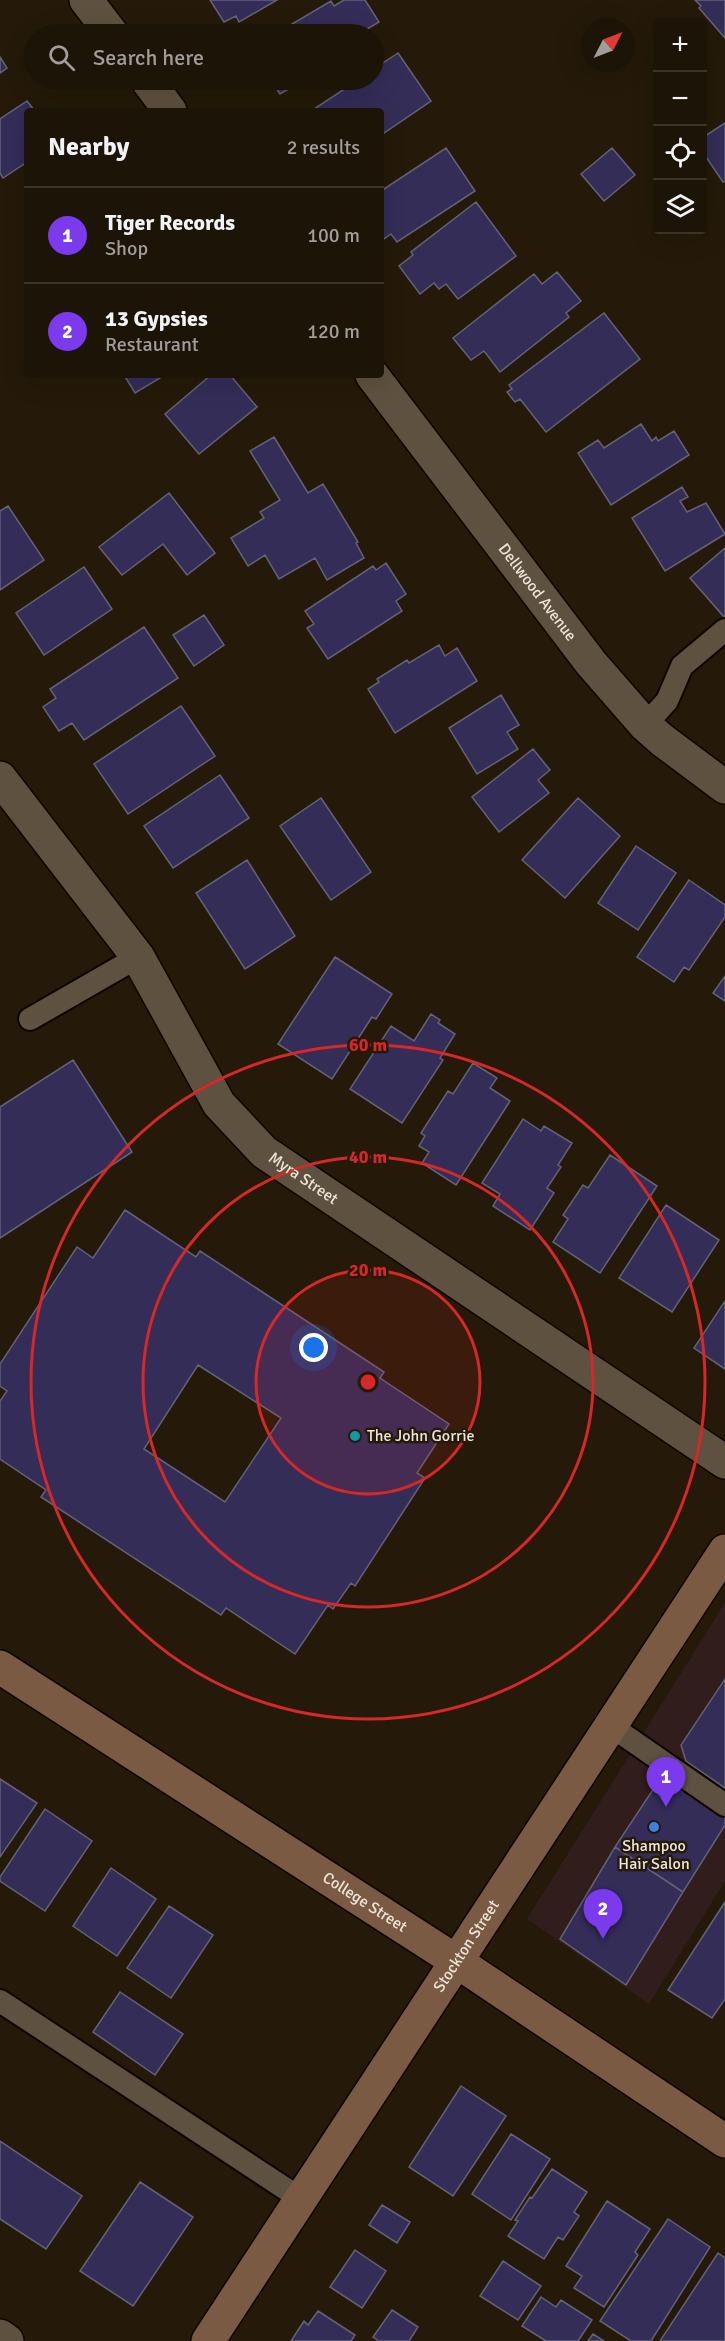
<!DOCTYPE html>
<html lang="en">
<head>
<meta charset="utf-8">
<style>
	body { margin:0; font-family:Signika,sans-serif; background:#292115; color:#f1f3f6 }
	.controls { position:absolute; right:18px; top:18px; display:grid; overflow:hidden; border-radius:6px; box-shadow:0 6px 24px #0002 }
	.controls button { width:54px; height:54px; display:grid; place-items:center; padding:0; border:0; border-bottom:2px solid #3a3328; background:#1c1407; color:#f1f3f6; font:30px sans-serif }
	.compass { position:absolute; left:581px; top:18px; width:54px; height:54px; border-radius:50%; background:#1c1407; box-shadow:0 6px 24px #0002; rotate:48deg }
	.you { position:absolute; left:314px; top:1348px; width:21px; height:21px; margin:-15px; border:4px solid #fff; border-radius:50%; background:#1a73e8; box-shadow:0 0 0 9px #1a73e833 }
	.badge { display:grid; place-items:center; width:39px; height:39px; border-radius:50%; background:#7c3aed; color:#fff; font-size:20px; font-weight:700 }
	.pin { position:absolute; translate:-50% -50px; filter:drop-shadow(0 2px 3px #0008) }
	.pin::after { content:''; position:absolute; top:32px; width:21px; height:18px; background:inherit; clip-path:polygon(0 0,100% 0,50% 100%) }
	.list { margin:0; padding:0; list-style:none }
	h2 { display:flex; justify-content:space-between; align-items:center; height:78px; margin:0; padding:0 24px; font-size:26px }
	h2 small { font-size:20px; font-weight:400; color:#a09e9b }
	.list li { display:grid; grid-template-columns:39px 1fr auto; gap:18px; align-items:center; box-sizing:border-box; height:96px; padding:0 24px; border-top:2px solid #3a3328 }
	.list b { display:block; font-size:22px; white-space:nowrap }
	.list p { margin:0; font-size:20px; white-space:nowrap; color:#a09e9b }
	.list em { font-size:20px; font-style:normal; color:#a09e9b }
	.icon { flex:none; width:33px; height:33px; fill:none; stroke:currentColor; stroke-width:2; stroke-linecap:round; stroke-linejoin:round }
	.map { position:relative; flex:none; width:725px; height:2341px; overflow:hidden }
	.search { position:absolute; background:#1c1407; box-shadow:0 6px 24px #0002; left:24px; top:24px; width:360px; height:66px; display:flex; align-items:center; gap:15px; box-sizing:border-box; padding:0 21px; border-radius:33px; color:#a09e9b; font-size:22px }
	.panel { position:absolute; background:#1c1407; box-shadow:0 6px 24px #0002; left:24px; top:108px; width:360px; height:270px; border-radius:6px }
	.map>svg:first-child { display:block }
	.commercial { fill:#301d1c }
	.building { fill:#332d58; stroke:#636277; stroke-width:1.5; fill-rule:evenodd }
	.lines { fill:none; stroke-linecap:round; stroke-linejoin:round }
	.lane-casing { stroke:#0e0500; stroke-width:26 }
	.street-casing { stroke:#0e0500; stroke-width:36 }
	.secondary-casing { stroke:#0e0500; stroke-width:36 }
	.lane { stroke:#5e513f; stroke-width:22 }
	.street { stroke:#5e513f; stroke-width:33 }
	.secondary { stroke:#7a5a42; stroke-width:33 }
	.ring { fill:none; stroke:#d62828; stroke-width:3 }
	.culture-dot { fill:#0f9aa8; stroke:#251a09; stroke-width:2 }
	.shop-dot { fill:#3f7fe0; stroke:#251a09; stroke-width:2 }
	.labels { text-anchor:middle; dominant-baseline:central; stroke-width:5; stroke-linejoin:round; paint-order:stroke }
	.street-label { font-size:16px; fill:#ede5da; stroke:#251a09 }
	.poi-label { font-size:16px; fill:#ede5da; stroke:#251a09; text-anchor:start }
	.centre { fill:#d62828; stroke:#251a09; stroke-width:3 }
	.ring-label { font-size:18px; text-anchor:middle; font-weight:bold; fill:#d62828; stroke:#251a09; stroke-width:5; stroke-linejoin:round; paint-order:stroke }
</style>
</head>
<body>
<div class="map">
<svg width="725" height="2341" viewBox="0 0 725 2341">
	<rect width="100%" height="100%" fill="#251a09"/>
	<path class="commercial" d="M725 1603V1881L649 2004 527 1919Z"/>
	<path class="building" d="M210 0H277L239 22 236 16 224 22Z
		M344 0H365L379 22 359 34H275L331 1 334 6Z
		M695 0H725V38L699 8 701 6Z
		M398 53 431 101 381 135V111H311L358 80H374V69Z
		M0 57 7 68 0 73Z
		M271 80H304L280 94Z
		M27 101 35 111H27V162L3 178 0 173V119Z
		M725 123V181L723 182 702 151V138Z
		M446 148 475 191 397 242 391 234 381 241V191Z
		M612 148 635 175 604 201 581 174Z
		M476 202 516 256 458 299 446 284 439 289 434 283 420 294 399 266 413 255 411 252Z
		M557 272 581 301 566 313 569 317 500 372 484 351 471 360 453 338 534 274 542 284Z
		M604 313 640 359 546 432 520 399 515 402 507 392 512 389 509 385Z
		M124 375H165L135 393Z
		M211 375H230L257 407 199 454 165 414Z
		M641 424 652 441 656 437 658 441 674 431 689 455 611 505 578 453 598 440 604 448Z
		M274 437 308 493 323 484 358 542 356 543 364 558 327 580 315 558 279 579 265 555 248 566 231 538 264 518 260 512 280 500 250 451Z
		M682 487 688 497 680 501 687 512 706 503 725 534 665 571 632 518Z
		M169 493 215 553 187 575 163 544 122 575 99 547Z
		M8 506 44 560 0 590V511Z
		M725 548V618L690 578Z
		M386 563 406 594 396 601 402 611 328 659 307 628 314 624 305 611 373 566 376 570Z
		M84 567 112 609 44 655 16 613Z
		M204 615 224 645 194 666 173 635Z
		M144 627 178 678 84 740 72 723 59 731 43 707 56 698 50 689Z
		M439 645 445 656 457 648 477 681 395 733 368 689 379 682 377 679 407 660 409 663Z
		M501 695 519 725 507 732 518 749 477 774 449 728Z
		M181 706 215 756 128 814 94 764Z
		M533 749 550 770 538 780 549 793 499 832 472 797Z
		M220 775 249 818 173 868 144 826Z
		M321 798 371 872 331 900 280 826Z
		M578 798 620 836 565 898 522 860Z
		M636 846 676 873 638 930 598 903Z
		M247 860 295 936 245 969 196 893Z
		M689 880 725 905V917L689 970 684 967 674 982 637 957Z
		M335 957 392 994 376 1019 372 1017 332 1079 278 1044Z
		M725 976V1001L713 993Z
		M431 1014 440 1020 438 1023 455 1034 440 1058 443 1060 402 1123 350 1089 391 1026 414 1041Z
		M73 1060 132 1152 0 1238V1107Z
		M473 1063 497 1078 490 1088 510 1101 456 1185 422 1163 429 1152 419 1146 425 1136 421 1133 448 1091 453 1094Z
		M523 1119 541 1131 544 1126 572 1143 558 1165 561 1167 547 1188 554 1193 530 1230 493 1206 500 1194 482 1183Z
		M610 1155 657 1186 600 1273 553 1242 568 1219 563 1215 583 1185 588 1188Z
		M666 1205 719 1240 672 1312 619 1278Z
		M125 1210 196 1257 200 1251 384 1372 380 1378 449 1424 417 1473 425 1478 355 1586 351 1583 333 1609 328 1605 295 1654 226 1608 221 1615 41 1497 46 1490 0 1459V1401L7 1391 0 1386V1364L77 1247 93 1258ZM198 1365 281 1418 225 1502 144 1449Z
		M725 1301V1369L694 1348Z
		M725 1679V1788L686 1761 681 1745Z
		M662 1776 725 1816V1825L683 1892 615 1847Z
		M0 1779 37 1803 0 1857Z
		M45 1809 92 1841 45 1911 0 1881V1877Z
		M615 1847 683 1892 626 1985 560 1939Z
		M111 1868 156 1899 117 1956 73 1926Z
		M725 1902V1999L712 2018 668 1990Z
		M169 1906 213 1935 171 1998 127 1968Z
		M120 1992 183 2034 155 2075 93 2032Z
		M461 2086 506 2116 453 2196 409 2167Z
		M511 2134 550 2159 511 2220 472 2194Z
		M0 2141 82 2196 46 2249 0 2219Z
		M552 2169 587 2192 574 2212 579 2216 563 2240 558 2237 544 2259 508 2236 518 2221 515 2220 530 2197 532 2198Z
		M140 2182 193 2217 133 2306 80 2271Z
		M607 2201 650 2229 635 2252 638 2255 604 2307 574 2288 582 2276 566 2266Z
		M382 2205 410 2222 397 2243 369 2225Z
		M668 2219 710 2247 651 2341H631L600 2321Z
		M355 2250 386 2271 362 2308 330 2287Z
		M718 2253 725 2258V2341H660Z
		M503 2261 541 2286 518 2320 480 2296Z
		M541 2297 556 2307 561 2300 592 2320 578 2341H546L522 2326Z
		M392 2310 418 2327 409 2341H379L373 2337Z
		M318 2311 355 2335 351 2341H291L304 2321 308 2325Z
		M593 2334 604 2341H588Z"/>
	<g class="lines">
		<g class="lane-casing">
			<path id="lane" d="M645 725 667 701 682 666 725 630
				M30 1019 138 957
				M611 1726 725 1805
				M0 2001 301 2199"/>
		</g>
		<g class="street-casing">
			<g id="street">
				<path d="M86 0 112 34"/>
				<path d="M147 80 170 111"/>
				<path id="s1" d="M372 375 591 663 645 725 662 740 725 787"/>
				<path id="s2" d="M0 778 138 957 219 1104 264 1152 725 1462"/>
				<path d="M0 2336 7 2341"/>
			</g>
		</g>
		<g class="secondary-casing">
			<g id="secondary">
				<path id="s3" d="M0 1667 456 1961 725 2141"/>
				<path id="s4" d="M208 2341 725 1551"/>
			</g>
		</g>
		<use href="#lane" class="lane"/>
		<use href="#street" class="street"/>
		<use href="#secondary" class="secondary"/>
	</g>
	<circle cx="368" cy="1382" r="112" fill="#d62828" fill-opacity=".12"/>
	<g class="ring">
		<circle cx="368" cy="1382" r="112"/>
		<circle cx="368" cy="1382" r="225"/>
		<circle cx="368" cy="1382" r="337"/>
	</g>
	<circle class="culture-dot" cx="355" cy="1436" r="6"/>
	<circle class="shop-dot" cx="654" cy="1827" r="6"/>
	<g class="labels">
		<g class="street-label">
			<text stroke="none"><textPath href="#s1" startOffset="273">Dellwood Avenue</textPath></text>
			<text stroke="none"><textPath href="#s2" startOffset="507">Myra Street</textPath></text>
			<text stroke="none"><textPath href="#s3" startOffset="434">College Street</textPath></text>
			<text stroke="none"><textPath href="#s4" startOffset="472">Stockton Street</textPath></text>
		</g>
		<g class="poi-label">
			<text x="367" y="1436">The John Gorrie</text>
			<text x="654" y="1846" text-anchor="middle">Shampoo<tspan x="654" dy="18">Hair Salon</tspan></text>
		</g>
	</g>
	<circle cx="368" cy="1382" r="9" class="centre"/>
	<g class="ring-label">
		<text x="368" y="1051">60 m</text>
		<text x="368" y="1163">40 m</text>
		<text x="368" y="1276">20 m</text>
	</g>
</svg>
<div class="controls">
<button>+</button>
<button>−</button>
<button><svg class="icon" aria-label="locate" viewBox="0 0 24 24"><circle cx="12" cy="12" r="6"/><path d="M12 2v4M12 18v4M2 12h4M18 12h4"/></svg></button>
<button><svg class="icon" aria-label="layers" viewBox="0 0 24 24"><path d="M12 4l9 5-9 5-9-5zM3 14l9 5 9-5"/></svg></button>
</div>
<svg class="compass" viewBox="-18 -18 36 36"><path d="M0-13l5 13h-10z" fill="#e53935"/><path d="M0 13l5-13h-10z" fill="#a09e9b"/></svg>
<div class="you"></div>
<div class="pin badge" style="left:666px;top:1807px">1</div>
<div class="pin badge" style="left:603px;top:1939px">2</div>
<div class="search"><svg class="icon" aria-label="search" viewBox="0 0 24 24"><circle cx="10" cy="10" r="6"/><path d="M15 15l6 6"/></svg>Search here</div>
<section class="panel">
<h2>Nearby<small>2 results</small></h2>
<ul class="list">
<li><span class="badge">1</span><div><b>Tiger Records</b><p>Shop</p></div><em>100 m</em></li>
<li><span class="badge">2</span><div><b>13 Gypsies</b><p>Restaurant</p></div><em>120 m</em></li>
</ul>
</section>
</div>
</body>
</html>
